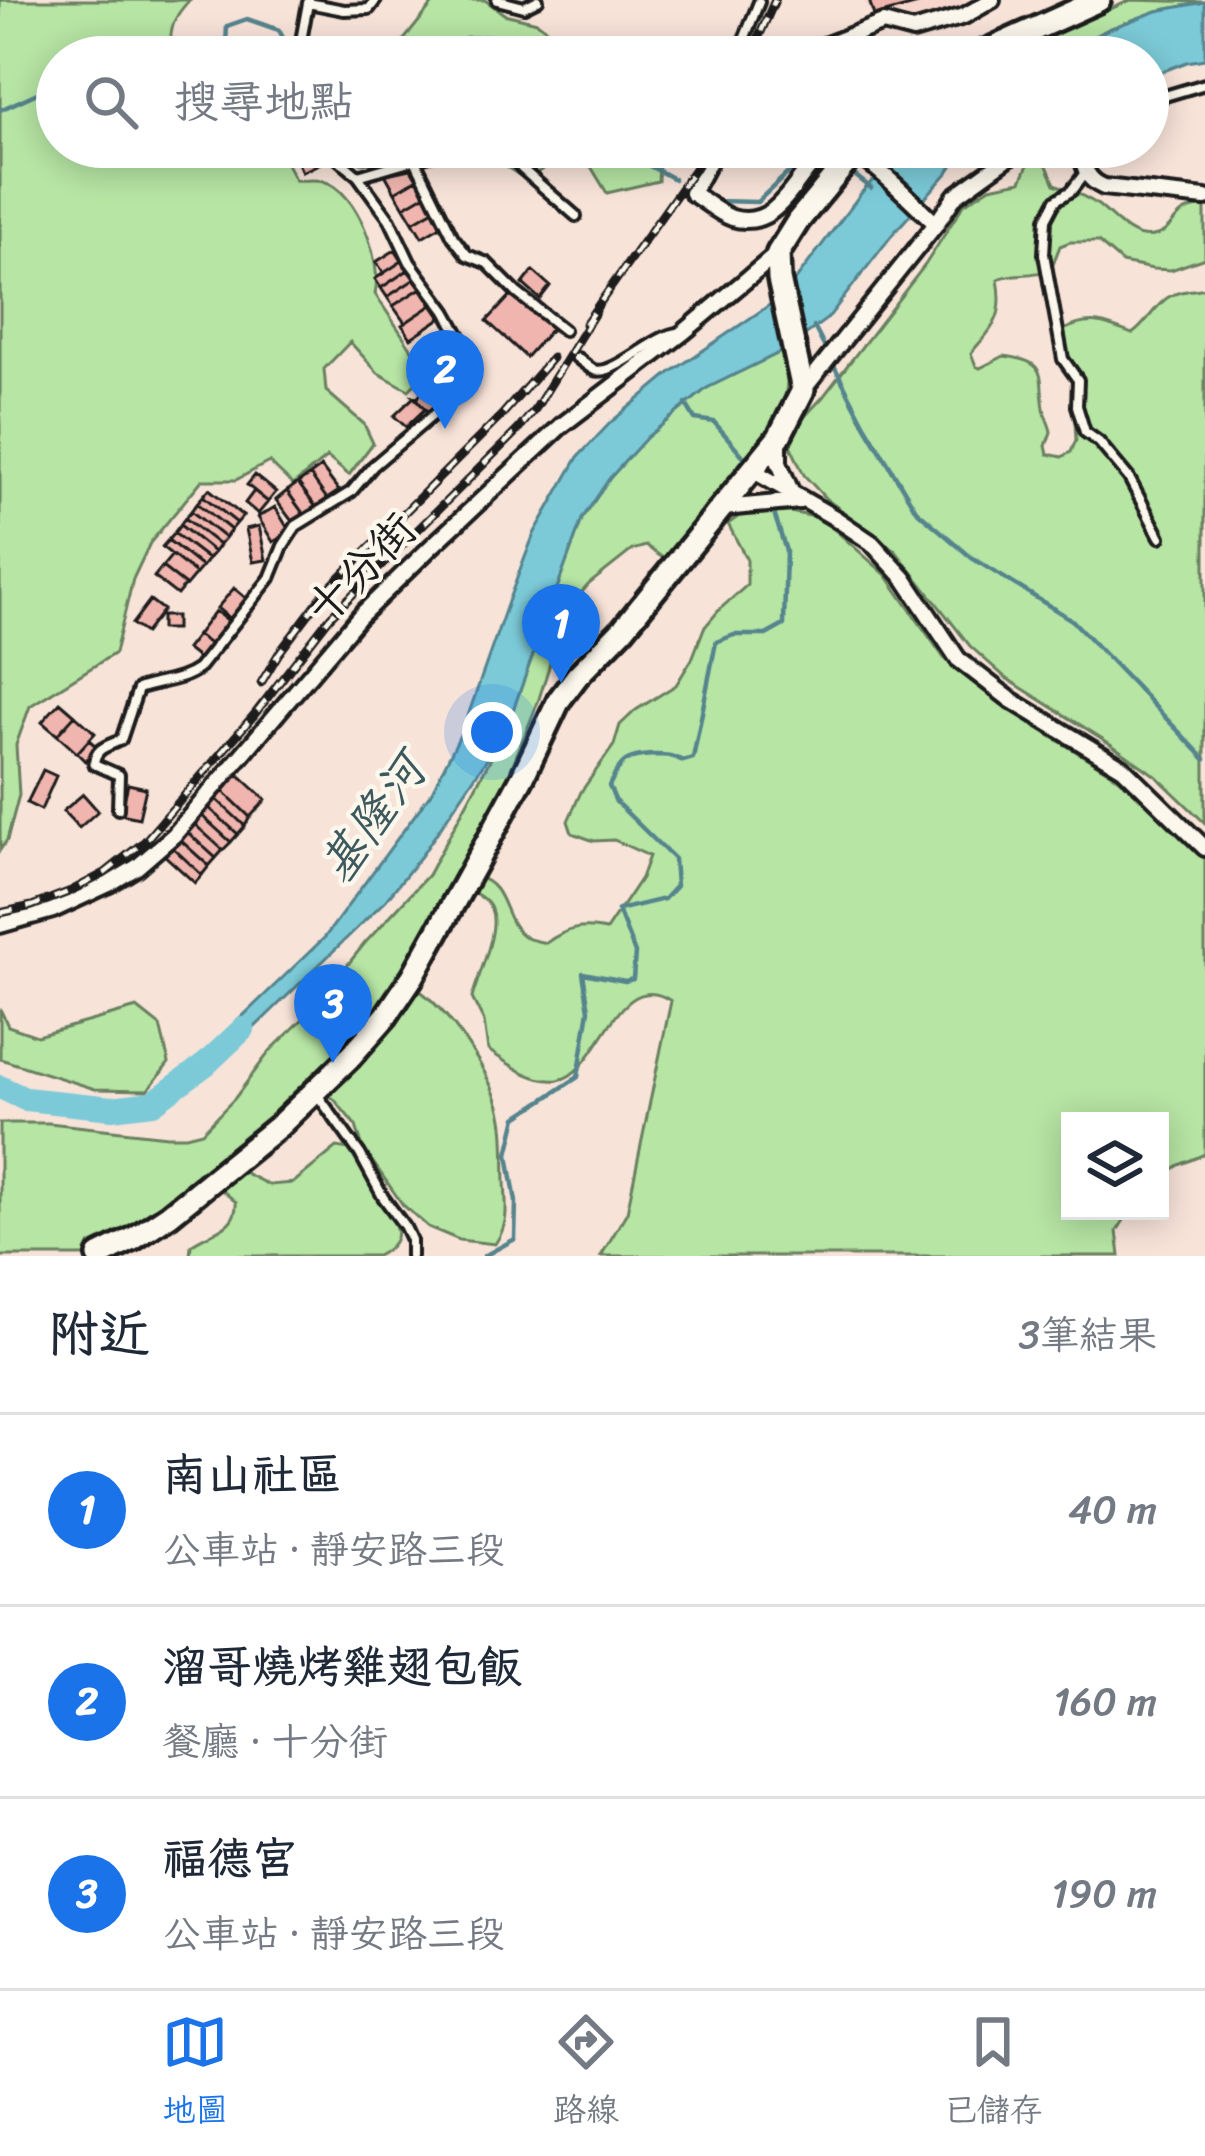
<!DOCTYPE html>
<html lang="zh-TW">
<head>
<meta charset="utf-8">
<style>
	body { margin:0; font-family:Sriracha,"LXGW WenKai TC",sans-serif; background:#f6f6f7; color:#1f2937 }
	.controls { position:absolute; right:36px; bottom:36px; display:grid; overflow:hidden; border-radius:0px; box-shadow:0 6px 30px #0003 }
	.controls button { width:108px; height:108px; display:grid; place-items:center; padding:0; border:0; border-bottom:3px solid #e0e1e3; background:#fff; color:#1f2937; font:60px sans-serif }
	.you { position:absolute; left:492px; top:732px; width:42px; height:42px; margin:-30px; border:9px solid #fff; border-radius:50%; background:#1a73e8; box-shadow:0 0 0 18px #1a73e833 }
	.badge { display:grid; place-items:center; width:78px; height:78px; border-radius:50%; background:#1a73e8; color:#fff; font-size:39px; font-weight:700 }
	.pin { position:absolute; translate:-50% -99px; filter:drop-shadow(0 3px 6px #0008) }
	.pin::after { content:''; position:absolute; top:63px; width:42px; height:36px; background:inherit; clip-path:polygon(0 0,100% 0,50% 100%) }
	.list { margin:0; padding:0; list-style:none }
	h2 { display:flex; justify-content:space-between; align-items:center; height:156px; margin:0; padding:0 48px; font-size:51px }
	h2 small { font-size:39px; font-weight:400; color:#747a83 }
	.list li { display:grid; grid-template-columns:78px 1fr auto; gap:36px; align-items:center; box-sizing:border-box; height:192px; padding:0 48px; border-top:3px solid #e0e1e3 }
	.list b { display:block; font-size:45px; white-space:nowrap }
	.list p { margin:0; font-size:39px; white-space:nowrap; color:#747a83 }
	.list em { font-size:39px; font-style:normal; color:#747a83 }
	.icon { flex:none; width:66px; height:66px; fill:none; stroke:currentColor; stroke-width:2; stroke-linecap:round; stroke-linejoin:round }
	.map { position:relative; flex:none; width:1205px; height:1256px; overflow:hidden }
	.search { position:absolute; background:#fff; box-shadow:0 6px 30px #0003; left:36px; right:36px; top:36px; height:132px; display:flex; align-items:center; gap:30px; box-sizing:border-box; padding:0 42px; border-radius:66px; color:#747a83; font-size:45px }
	.sheet { height:732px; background:#fff }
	nav { display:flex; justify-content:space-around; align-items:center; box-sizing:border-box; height:168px; border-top:3px solid #e0e1e3; background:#fff; font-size:33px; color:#747a83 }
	nav a { display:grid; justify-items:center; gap:6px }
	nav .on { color:#1a73e8 }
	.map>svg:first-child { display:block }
	.built { fill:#f6d5cc }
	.green { fill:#b6e5a4; stroke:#698060; stroke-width:3 }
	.water { fill:#7bcad8; stroke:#55848d; stroke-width:3 }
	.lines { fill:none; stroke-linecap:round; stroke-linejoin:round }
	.stream { stroke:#55848d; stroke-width:4.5 }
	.river { stroke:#7bcad8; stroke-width:24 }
	.building { fill:#f0b5ae; stroke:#1c1c1c; stroke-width:3 }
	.service-casing { stroke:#1c1c1c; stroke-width:16 }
	.minor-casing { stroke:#1c1c1c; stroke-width:22 }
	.secondary-casing { stroke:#1c1c1c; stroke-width:30 }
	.service { stroke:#fbf7ec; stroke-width:8 }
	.minor { stroke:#fbf7ec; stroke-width:14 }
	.secondary { stroke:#fbf7ec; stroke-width:21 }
	.rail-casing { stroke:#1c1c1c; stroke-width:9 }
	.rail { stroke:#fbf7ec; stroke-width:4.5; stroke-dasharray:14; stroke-linecap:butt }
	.labels { text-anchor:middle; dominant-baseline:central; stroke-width:9; stroke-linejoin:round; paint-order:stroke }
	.street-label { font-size:45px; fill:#1c1c1c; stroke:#fbf7ec }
	.water-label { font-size:48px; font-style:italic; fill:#3d595e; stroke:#fbf7ec }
</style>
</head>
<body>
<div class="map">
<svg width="1205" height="1256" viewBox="0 0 1205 1256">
	<rect width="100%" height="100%" fill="#f8e3d9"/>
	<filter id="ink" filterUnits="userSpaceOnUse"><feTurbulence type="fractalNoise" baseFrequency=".00833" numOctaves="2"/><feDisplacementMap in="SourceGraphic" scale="24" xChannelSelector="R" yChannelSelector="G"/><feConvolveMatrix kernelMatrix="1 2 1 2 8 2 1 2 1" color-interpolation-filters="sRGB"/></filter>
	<g filter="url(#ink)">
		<path class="built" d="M864 0H983L911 24 903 14 875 20Z"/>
		<path class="green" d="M0 0H190C172 17 168 33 172 57H57V147H279L295 180C303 181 315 179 323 181 358 190 383 263 375 294L427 372 409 390 378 373 350 342 324 369 326 391 364 424 373 443 349 475 327 457 293 485 269 462 236 480H202L150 543 133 579 115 653 30 706 16 745 19 795 7 840 0 850Z
			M436 0H485L504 14 537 22 554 35 560 57H377L403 41Z
			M1131 0 1205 2 1157 11 1109 29 1052 57H1002Z
			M342 147H413L415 151C390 159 356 175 342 147Z
			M475 147H575L527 180Z
			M579 147H660L658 181 607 193Z
			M1037 153 1044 159 1055 184C1069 190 1086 196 1098 205 1115 218 1132 243 1157 235 1176 229 1172 207 1205 207V258L1171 270 1153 269 1122 263 1098 242H1070L1060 246 1051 269C1031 278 1014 271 998 279 1005 318 994 326 971 353L976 366 980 368 1004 356C1053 362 1037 378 1045 413 1046 419 1050 425 1051 432L1046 446 1048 454 1062 457 1071 452 1076 440 1074 405 1077 376 1065 357 1062 331C1089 316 1105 323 1132 334 1146 325 1153 308 1167 298 1179 290 1191 291 1205 288V823L1156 776 1109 743 1006 678 970 646 895 550 826 499 804 475 791 447 793 429 823 397 925 265 964 204 990 187 1021 181 1031 158Z
			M785 350C804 429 718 502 671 555L663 558 646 546 632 550 589 584 567 609 538 702 509 774 442 897 402 977 403 981C442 997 486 1066 499 1106 506 1128 504 1157 505 1181 506 1207 510 1222 495 1244L459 1240 428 1227 403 1205 363 1148 356 1126 334 1099 312 1083 275 1120 125 1237 84 1256H0V1123H49L167 1136H186L202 1132 235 1098 270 1051 308 1014 365 943 428 875 505 732 582 519 609 479 647 437 707 388Z
			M790 512 815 517 835 530 886 575 944 658 979 687 1033 725 1116 776 1178 830 1205 858V1154L1179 1165 1160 1178V1121H1070V1211H1130L1117 1231 1120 1256H601L627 1212 671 1001C617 964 600 1074 558 1080 532 1083 508 1063 488 1050L484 1022 472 998C478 975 500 930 491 909 487 899 476 894 468 889L477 877C509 885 501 924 527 938 533 941 540 941 546 943 567 928 581 925 606 930L641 878 649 856 614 840 594 841 572 833 568 821 581 792 614 745 620 725 636 710 676 685 692 659 704 628 720 609 747 585V560L728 524 739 516Z
			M137 1008 160 1026 169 1063 148 1090 95 1089 0 1059V1009L8 1026 37 1036Z
			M337 1147 349 1149C358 1164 366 1178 374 1193 389 1216 415 1236 377 1256H190L191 1245C210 1231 238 1229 236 1202L218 1187 234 1173 241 1171 269 1185 293 1183Z"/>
		<path class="water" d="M1205 2V59L1187 62 1148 77V57H1052L1109 29 1157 11Z
			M903 147H965L948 172 892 235 828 318 785 350 707 388 647 437 609 479 582 519 505 732 421 856 386 900 222 1059 215 1045 222 1036 325 937 431 793 464 727 509 599 534 534 578 457 611 422 670 373 768 306 797 278 862 192Z"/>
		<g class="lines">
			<path class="stream" d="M233 57 226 44 227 26 247 19 279 30 293 57
				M425 57 466 38 492 36 516 57
				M0 110 57 84
				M614 147 674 179
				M852 173 871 188
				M704 194 718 201 757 202 806 156 815 152
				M814 327 865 425 916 510 972 558 1072 620 1205 759
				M686 404 695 419 714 422 745 458
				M484 1256 515 1239 516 1202 508 1154 517 1117 578 1077 589 1010 583 973 625 981 633 979 635 953 618 910 664 899 676 886 674 859 616 802 609 786C621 760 626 756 654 755 666 755 672 755 683 761L693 758 716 642 734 635H766L784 625 786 551 773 510"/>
			<path class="river" d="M0 1087 25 1099 112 1108 153 1103 206 1064 243 1029"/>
		</g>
		<path class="building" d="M869 0H933L874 16Z
			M307 147H321L323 151 298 163 293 153Z
			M323 151 327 160 302 172 298 163Z
			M411 169 417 179 395 192 385 174Z
			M417 179 426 194 404 207 395 192Z
			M426 194 435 209 413 222 404 207Z
			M435 209 444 224 422 237 413 222Z
			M395 250 402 261 384 273 376 262Z
			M402 261 408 270 381 288 375 279Z
			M408 270 415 279 387 297 381 288Z
			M533 271 550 286 540 299 523 284Z
			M415 279 421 288 393 306 387 297Z
			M421 288 432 305 405 323 393 306Z
			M513 293 552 328 526 357 487 321Z
			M432 305 441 318 411 338 402 325Z
			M429 376 449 383 442 405 436 404 430 414 414 397 418 398Z
			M414 397 425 409 406 427 394 416Z
			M321 467 339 491 327 499 310 475Z
			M255 475 276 492 268 502 247 485Z
			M310 475 327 499 316 507 298 483Z
			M298 483 316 507 305 516 287 491Z
			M209 489 243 516 237 523 203 496Z
			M254 491 268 502 258 514 245 503Z
			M287 491 305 516 294 524 276 500Z
			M203 496 237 523 231 530 197 503Z
			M197 503 231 530 225 538 191 511Z
			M275 507 290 532 273 542 258 517Z
			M191 511 225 538 219 545 185 518Z
			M185 518 219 545 214 552 180 525Z
			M180 525 214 552 208 559 174 533Z
			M259 526 266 560 253 562 246 529Z
			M174 533 208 559 202 567 168 540Z
			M168 540 202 567 196 574 162 547Z
			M172 555 196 574 186 586 162 567Z
			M162 567 185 585 177 595 154 577Z
			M234 588 247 599 230 619 217 608Z
			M150 600 163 610 145 633 132 624Z
			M215 611 229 621 211 645 197 635Z
			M161 616H176V629H161Z
			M197 635 211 645 200 660 186 649Z
			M60 702 75 715 57 735 42 722Z
			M75 715 95 733 77 753 57 735Z
			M89 740 97 747 85 761 77 753Z
			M43 770 56 776 41 810 27 803Z
			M238 774 266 800 250 817 222 790Z
			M128 784 146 788 139 818 121 814Z
			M222 790 250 817 245 826 215 798Z
			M83 794 98 811 79 828 63 811Z
			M215 798 245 826 238 834 207 806Z
			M207 806 238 834 231 842 200 814Z
			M200 814 231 842 223 850 192 822Z
			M192 822 223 850 216 858 185 830Z
			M185 830 216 858 209 866 177 837Z
			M177 837 209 866 202 875 170 845Z
			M170 845 202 875 195 883 162 853Z"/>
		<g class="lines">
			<g class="service-casing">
				<path id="service" d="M309 0 308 3 344 10 369 9 376 0
					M497 0 524 7 538 0
					M298 57 308 3
					M737 57 759 2
					M1148 101 1205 84
					M504 147 522 169 576 216
					M414 158 453 237 467 255 487 263 517 293 564 330
					M1085 173 1071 191 1056 200 1046 219 1044 254 1063 359 1078 380 1077 406 1085 432 1099 442 1129 478 1160 537
					M358 176 457 147
					M577 358C579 359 592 370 594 370 613 377 653 336 677 333
					M118 809 119 775 94 764C95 748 107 746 121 740L138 689C159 681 180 682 198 669L270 578 283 546 296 526 351 492 373 466 446 404 454 391 464 360 465 345 446 311 410 262 390 220 358 176 337 158 333 147
					M316 1093 360 1154 383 1197 405 1227 411 1240V1256"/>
			</g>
			<g class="minor-casing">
				<path id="minor" d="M796 57 883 23 913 31 964 16 992 0
					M717 147 692 193C705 201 718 213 732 218 794 236 802 132 851 151 870 158 919 208 936 224
					M1080 147C1084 166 1085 179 1104 187L1205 198
					M803 390 936 224 955 196 1023 147
					M779 437V463L792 494
					M754 471 835 518 872 543 904 578 958 659 1011 700 1123 768 1205 848
					M723 508 800 501
					M0 925 53 910 109 884 137 867 174 835 359 617 431 547 561 426 684 332 778 253"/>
			</g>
			<g class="secondary-casing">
				<path id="secondary" d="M973 57 1099 0
					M99 1256 133 1239 169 1215 280 1125 349 1058 386 1016 413 976 489 839 523 776 559 700 577 676 623 629 779 437 803 390 779 279 778 253 798 221 859 147"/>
			</g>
			<use href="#service" class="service"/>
			<use href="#minor" class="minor"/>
			<use href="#secondary" class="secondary"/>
			<g class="rail-casing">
				<path id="rail" d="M750 57 775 0
					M585 324 694 170 708 147
					M261 683 279 653 326 591 501 416 552 358
					M0 913 32 906 71 891 105 873 145 841 254 715 330 617 517 431 536 408 596 311"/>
			</g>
			<use href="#rail" class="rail"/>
		</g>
	</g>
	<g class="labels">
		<g class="street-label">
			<text transform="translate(361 569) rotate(-46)">十分街</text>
		</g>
		<g class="water-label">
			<text transform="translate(372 818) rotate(-54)">基隆河</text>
		</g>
	</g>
</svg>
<div class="controls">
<button><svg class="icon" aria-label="layers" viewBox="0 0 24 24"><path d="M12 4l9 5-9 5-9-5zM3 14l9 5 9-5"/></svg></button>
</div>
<div class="you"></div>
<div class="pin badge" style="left:561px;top:683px">1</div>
<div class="pin badge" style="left:445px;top:429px">2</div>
<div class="pin badge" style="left:333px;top:1063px">3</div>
<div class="search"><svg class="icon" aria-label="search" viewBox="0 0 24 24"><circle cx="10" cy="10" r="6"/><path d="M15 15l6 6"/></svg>搜尋地點</div>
</div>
<section class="sheet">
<h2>附近<small>3筆結果</small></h2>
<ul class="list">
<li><span class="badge">1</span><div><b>南山社區</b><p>公車站 · 靜安路三段</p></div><em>40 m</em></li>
<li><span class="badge">2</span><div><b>溜哥燒烤雞翅包飯</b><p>餐廳 · 十分街</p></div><em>160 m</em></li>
<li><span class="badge">3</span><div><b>福德宮</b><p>公車站 · 靜安路三段</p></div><em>190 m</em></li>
</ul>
</section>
<nav>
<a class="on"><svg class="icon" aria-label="map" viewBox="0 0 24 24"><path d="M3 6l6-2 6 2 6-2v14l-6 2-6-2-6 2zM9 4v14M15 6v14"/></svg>地圖</a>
<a><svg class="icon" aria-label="directions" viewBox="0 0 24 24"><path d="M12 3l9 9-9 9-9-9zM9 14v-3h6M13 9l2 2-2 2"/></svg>路線</a>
<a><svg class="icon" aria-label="saved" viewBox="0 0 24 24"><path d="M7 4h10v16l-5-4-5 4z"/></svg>已儲存</a>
</nav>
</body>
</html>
